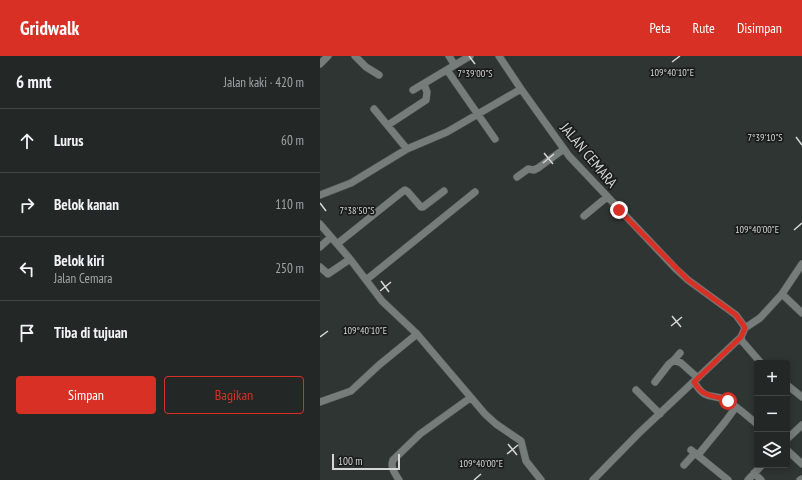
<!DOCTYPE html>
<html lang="id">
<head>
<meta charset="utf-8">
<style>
	body { margin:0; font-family:"PT Sans Narrow",sans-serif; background:#2f3432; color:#f1f3f6 }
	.controls { position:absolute; right:12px; bottom:12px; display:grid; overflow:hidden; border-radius:4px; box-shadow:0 2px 6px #0003 }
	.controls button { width:36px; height:36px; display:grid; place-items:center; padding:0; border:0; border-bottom:1px solid #404443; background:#232826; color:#f1f3f6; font:20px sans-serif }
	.scale { position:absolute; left:12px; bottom:10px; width:68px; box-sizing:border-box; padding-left:4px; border:2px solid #d4d7d6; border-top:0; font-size:11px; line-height:14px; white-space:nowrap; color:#d4d7d6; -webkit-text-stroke:3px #191c1b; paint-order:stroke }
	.stop { position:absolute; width:12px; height:12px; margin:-9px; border:3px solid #d93025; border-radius:50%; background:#fff }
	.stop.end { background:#d93025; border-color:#fff; box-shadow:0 1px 4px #0008 }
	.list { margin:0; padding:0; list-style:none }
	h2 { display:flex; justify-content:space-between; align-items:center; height:52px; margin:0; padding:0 16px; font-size:17px }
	h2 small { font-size:13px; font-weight:400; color:#a3a6a7 }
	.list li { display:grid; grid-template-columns:26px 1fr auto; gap:12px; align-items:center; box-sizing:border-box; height:64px; padding:0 16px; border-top:1px solid #404443 }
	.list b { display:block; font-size:15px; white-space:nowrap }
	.list p { margin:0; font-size:13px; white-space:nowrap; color:#a3a6a7 }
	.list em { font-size:13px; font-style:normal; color:#a3a6a7 }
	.actions { display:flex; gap:8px; padding:12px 16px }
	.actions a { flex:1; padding:9px 0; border:1px solid #d93025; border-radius:4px; text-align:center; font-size:14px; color:#d93025 }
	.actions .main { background:#d93025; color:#fff }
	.icon { flex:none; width:22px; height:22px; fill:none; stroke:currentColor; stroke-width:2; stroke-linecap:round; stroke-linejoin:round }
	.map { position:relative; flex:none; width:482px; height:424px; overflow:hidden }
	header { display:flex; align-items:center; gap:24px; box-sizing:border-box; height:56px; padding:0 20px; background:#d93025; color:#fff }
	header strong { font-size:19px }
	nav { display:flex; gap:22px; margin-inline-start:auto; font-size:14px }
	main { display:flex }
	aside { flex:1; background:#232826 }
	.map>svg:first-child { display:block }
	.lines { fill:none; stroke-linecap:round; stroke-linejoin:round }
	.minor-casing { stroke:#4c504f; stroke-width:8 }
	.minor { stroke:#767c7a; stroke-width:7 }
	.route { stroke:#d93025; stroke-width:5 }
	.ticks { fill:none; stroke:#d4d7d6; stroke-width:1.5 }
	.labels { text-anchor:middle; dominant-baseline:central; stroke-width:3.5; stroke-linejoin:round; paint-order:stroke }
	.street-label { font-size:15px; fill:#d4d7d6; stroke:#191c1b }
	.ticks-label { font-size:10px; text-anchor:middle; fill:#d4d7d6; stroke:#191c1b; stroke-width:3.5; stroke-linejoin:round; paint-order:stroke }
</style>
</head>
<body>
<header>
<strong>Gridwalk</strong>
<nav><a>Peta</a><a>Rute</a><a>Disimpan</a></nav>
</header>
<main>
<aside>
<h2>6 mnt<small>Jalan kaki · 420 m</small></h2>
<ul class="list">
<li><svg class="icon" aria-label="ahead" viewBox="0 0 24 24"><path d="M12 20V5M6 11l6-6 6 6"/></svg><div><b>Lurus</b></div><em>60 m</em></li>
<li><svg class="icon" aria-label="right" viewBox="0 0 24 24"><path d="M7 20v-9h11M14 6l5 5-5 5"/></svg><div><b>Belok kanan</b></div><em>110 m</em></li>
<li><svg class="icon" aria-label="left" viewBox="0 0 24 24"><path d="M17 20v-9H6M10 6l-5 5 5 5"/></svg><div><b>Belok kiri</b><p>Jalan Cemara</p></div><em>250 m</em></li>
<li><svg class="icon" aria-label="arrive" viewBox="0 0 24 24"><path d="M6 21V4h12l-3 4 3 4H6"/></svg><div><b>Tiba di tujuan</b></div></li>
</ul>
<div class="actions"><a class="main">Simpan</a><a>Bagikan</a></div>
</aside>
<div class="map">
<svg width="482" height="424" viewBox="0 0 482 424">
	<rect width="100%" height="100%" fill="#2f3533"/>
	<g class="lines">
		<g class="minor-casing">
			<path id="minor" d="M35 0 46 11 59 19
				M129 0 134 8
				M179 0 201 33 249 100 356 213 368 224 416 259 424 270 425 272 421 281 422 285 441 307
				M0 8 8 0
				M127 14 175 83
				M93 34 150 0
				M54 53 87 93
				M68 69 106 44 107 36 104 28
				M197 121 208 113 214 114 218 112 244 93
				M0 139 31 127 87 93 127 76 201 33
				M264 160 287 141
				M0 168 30 203 62 245 97 278 165 358 176 368 201 385 206 405 221 424
				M17 188 82 136 85 134 88 136 101 151H103L124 135
				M0 191 11 181
				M0 211 8 218 30 203
				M46 224 155 136
				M462 238 482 257
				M425 272 440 262 462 238 482 208
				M354 304 360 297
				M335 326 349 308 354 304 361 307 378 322
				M374 326C387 347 392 336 407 345 418 351 427 360 437 368
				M467 329 482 341
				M316 334 340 358
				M0 346 31 335 59 309 97 278
				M467 383 482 369
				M371 394 408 424
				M467 394 482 408
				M378 399 405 366 416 351
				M364 409 375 397
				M434 417 441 424
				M79 424C75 417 70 412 73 404L100 378 150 342
				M273 424 319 377 421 281
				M428 424 442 409
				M480 424 482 423"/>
		</g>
		<use href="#minor" class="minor"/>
	</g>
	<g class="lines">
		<path class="route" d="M299 154 368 224 416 259 424 270 425 272 421 281 374 326C385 344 392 337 408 345"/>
	</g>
	<path class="ticks" d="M149 0 155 8M352 6 360 0M476 81 482 89M224 97 233 108M223 107 234 98M0 147 6 155M474 174 482 167M61 225 69 236M60 235 71 226M352 260 361 271M351 270 362 261M0 281 8 275M188 388 197 399M187 398 198 389M154 424 161 418"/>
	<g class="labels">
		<g class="street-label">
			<text transform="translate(269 99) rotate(50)">JALAN CEMARA</text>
		</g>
	</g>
	<g class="ticks-label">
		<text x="352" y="20">109°40'10"E</text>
		<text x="155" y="21">7°39'00"S</text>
		<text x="445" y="85">7°39'10"S</text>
		<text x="37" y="158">7°38'50"S</text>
		<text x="437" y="177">109°40'00"E</text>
		<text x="45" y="278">109°40'10"E</text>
		<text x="161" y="411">109°40'00"E</text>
	</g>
</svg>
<div class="controls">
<button>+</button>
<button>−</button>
<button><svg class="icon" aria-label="layers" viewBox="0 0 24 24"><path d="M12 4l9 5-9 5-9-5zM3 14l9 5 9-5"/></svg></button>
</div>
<div class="scale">100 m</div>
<div class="stop" style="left:408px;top:345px"></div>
<div class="stop end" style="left:299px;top:154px"></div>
</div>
</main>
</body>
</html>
